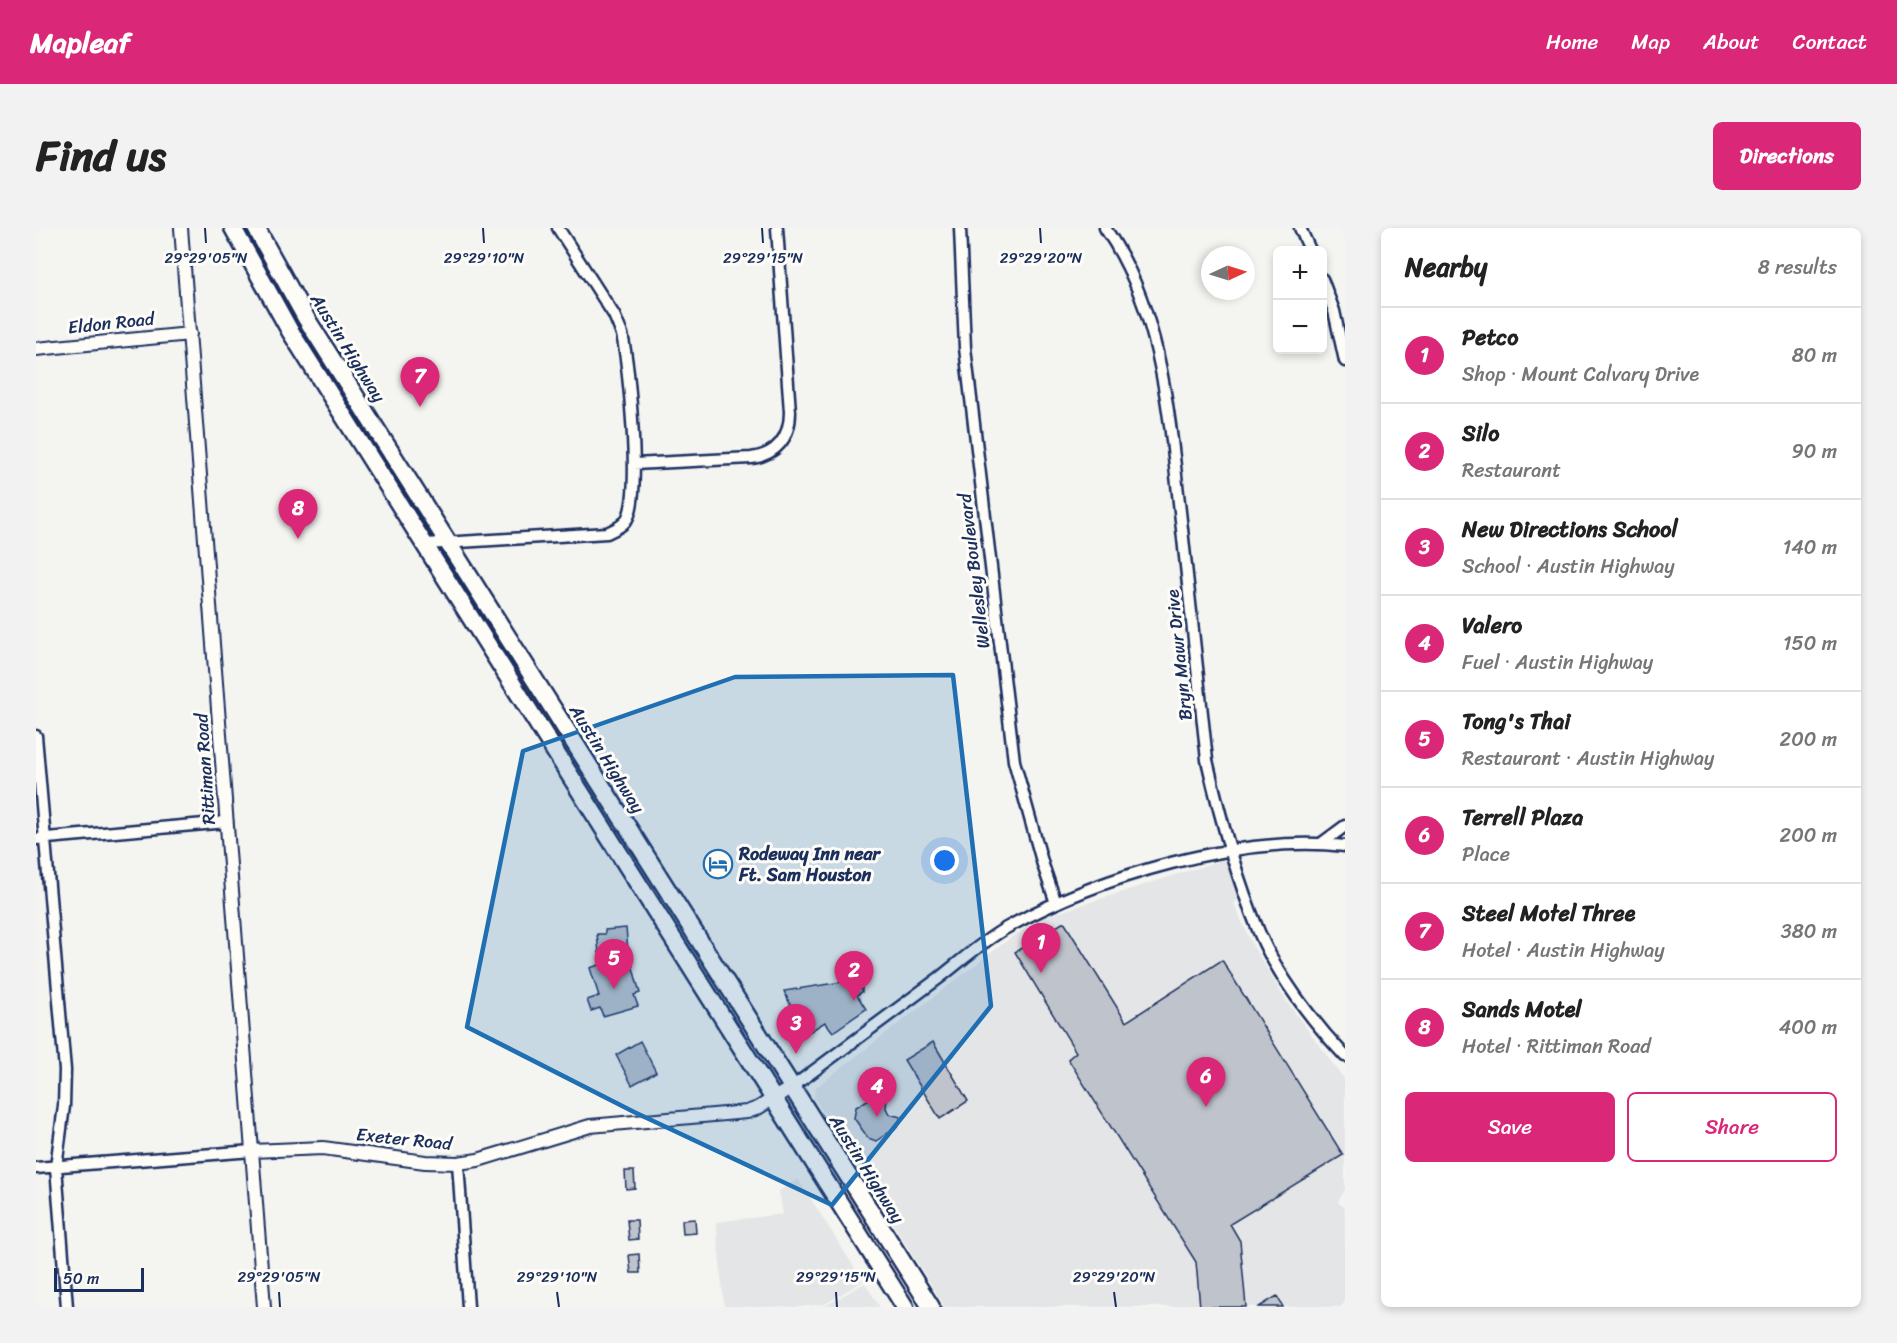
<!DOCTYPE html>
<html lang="en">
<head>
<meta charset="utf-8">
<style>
	body { margin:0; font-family:Sriracha,sans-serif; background:#f2f2f2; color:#222 }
	.controls { position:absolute; right:18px; top:18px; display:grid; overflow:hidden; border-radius:9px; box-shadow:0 3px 9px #0003 }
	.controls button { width:54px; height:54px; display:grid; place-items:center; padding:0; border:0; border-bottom:2px solid #e0e0e0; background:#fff; color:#222; font:30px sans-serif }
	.compass { position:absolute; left:1165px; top:18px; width:54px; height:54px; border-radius:50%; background:#fff; box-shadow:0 3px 9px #0003; rotate:86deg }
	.scale { position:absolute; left:18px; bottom:15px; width:90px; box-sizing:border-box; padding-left:6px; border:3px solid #1b2f5e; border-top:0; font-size:16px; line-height:21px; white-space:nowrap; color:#1b2f5e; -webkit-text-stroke:4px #fdfcf7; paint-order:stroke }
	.you { position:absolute; left:909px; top:633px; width:21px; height:21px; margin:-15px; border:4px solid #fff; border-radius:50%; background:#1a73e8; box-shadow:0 0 0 9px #1a73e833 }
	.badge { display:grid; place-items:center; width:39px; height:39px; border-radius:50%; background:#db2777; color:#fff; font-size:20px; font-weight:700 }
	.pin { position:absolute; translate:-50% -50px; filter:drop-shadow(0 2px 3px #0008) }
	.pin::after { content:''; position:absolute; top:32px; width:21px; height:18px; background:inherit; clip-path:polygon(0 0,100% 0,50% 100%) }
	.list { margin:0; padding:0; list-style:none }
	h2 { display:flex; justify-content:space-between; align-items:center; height:78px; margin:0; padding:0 24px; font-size:26px }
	h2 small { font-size:20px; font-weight:400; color:#767676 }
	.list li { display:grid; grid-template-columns:39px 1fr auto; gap:18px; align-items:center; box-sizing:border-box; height:96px; padding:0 24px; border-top:2px solid #e0e0e0 }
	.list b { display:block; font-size:22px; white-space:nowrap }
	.list p { margin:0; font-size:20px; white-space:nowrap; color:#767676 }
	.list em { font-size:20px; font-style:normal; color:#767676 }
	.actions { display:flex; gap:12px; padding:18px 24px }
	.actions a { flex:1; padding:14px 0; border:2px solid #db2777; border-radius:9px; text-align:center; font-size:21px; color:#db2777 }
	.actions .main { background:#db2777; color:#fff }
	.map { position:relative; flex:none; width:1309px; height:1079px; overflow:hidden; border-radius:9px }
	header { display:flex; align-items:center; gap:36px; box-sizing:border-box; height:84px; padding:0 30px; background:#db2777; color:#fff }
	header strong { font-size:28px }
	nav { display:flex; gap:33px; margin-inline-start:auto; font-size:21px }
	.intro { display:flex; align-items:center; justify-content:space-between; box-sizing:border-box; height:144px; padding:0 36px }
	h1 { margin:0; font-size:42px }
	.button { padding:15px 27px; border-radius:9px; background:#db2777; color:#fff; font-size:21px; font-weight:700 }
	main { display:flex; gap:36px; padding:0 36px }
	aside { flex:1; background:#fff; border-radius:9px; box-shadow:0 3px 9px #0003 }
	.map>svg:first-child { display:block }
	.built { fill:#e4e5e6 }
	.building { fill:#bfc3cc; stroke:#1b2f5e; stroke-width:1.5 }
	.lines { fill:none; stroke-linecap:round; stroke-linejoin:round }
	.minor-casing { stroke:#1b2f5e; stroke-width:15 }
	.tertiary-casing { stroke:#1b2f5e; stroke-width:16 }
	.primary-casing { stroke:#1b2f5e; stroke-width:21 }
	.minor { stroke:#fdfcf7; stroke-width:10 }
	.tertiary { stroke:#fdfcf7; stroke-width:12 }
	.primary { stroke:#fdfcf7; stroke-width:16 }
	.marked { fill:#1f6fb2; fill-opacity:0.2; stroke:#1f6fb2; stroke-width:4.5; stroke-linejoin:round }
	.ticks { fill:none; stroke:#1b2f5e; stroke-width:2 }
	.labels { text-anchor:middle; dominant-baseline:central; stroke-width:6; stroke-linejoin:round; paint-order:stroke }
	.street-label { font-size:18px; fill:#1b2f5e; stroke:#fdfcf7 }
	.poi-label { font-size:18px; font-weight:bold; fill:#1b2f5e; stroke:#fdfcf7; text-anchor:start }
	.ticks-label { font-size:15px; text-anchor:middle; fill:#1b2f5e; stroke:#fdfcf7; stroke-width:6; stroke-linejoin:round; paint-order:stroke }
</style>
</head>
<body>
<header>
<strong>Mapleaf</strong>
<nav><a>Home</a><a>Map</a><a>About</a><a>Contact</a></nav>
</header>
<div class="intro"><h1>Find us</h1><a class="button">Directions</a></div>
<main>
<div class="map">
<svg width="1309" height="1079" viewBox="0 0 1309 1079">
	<rect width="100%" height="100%" fill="#f4f4f1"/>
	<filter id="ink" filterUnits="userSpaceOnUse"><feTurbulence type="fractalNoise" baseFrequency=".0167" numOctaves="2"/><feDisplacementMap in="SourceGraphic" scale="12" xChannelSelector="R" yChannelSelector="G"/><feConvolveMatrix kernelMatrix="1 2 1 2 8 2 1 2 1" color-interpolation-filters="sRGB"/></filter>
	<g filter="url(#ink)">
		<path class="built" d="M1189 631 1202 671 1198 676 1217 718 1251 774 1309 852V962L1302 974 1309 980V1079H909L778 870 779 860 977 708 1011 688Z
			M762 951 827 1053 789 1076 765 1079H688L680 994 747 986 743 963Z
			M829 1055 844 1079H784L789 1078Z"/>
		<path class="building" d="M1028 694 1090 794 1186 732 1307 927 1194 996 1204 1013 1210 1079H1164L1160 1034 1032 831 1040 824 979 724Z
			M590 700 592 722 563 725 561 706H569V702Z
			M595 733 604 765 598 767 602 778 567 788 564 780 555 783 551 772 563 768 554 740 566 736 567 741Z
			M812 753H821L826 757V764L821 767 830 781 797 804 789 794 762 811 750 794 759 787 748 763Z
			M604 813 620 844 596 857 580 827Z
			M897 814 932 873 904 891 868 832Z
			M841 866 851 870 850 880 853 886 865 889 861 899 840 913 832 910 818 890 820 879Z
			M589 943H598L599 960 590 961Z
			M659 991 660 1005 647 1006 646 992Z
			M591 992H601L602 1011 593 1012Z
			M603 1026 604 1045H595L593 1027Z
			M1241 1068 1247 1079H1223Z"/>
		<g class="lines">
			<g class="minor-casing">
				<path id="minor" d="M924 0 929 120 978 533 1007 637 1020 675
					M1069 0C1129 86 1134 200 1146 301 1154 378 1163 455 1171 532 1184 589 1200 649 1223 704 1241 747 1277 794 1309 828
					M1264 0 1274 22
					M1286 51 1298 83 1309 133
					M598 236 715 230C740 227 754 210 754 184L741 0
					M390 316 571 305C579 301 588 298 592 289 605 262 593 139 586 106L578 87 522 0
					M0 508 29 842 28 878 20 939 31 1079
					M0 611 191 594
					M1286 615 1309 598
					M756 859C805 823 854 786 903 750 925 733 948 712 972 699 1064 648 1204 606 1309 618
					M422 935 432 1079
					M0 940 216 923"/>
			</g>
			<g class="tertiary-casing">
				<path id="tertiary" d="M145 0 228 1079
					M0 121 154 106
					M216 923 287 920 389 934 422 935 442 932 554 898 711 884 722 880 756 859"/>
			</g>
			<g class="primary-casing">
				<path id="primary" d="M197 0 254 103 869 1079
					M220 0 270 90 895 1079"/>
			</g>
			<use href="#minor" class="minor"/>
			<use href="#tertiary" class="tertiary"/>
			<use href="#primary" class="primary"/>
		</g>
	</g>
	<path class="marked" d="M917 447 955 778 796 977 598 884 431 799 487 523 699 449Z"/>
	<path class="ticks" d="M169 0 170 15M447 0 448 15M726 0 727 15M1004 0 1005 15M243 1064 244 1079M521 1064 523 1079M800 1064 801 1079M1078 1064 1080 1079"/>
	<defs>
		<g id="hotel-ring" transform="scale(1.5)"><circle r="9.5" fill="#fdfcf7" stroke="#1f6fb2" stroke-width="1.5"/><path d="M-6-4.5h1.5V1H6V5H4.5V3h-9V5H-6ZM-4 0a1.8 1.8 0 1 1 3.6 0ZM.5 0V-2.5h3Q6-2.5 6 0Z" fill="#1f6fb2"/></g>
	</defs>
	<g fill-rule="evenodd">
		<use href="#hotel-ring" x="682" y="636"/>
	</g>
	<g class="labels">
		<g class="street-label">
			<text transform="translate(75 95) rotate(-6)">Eldon Road</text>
			<text transform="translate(312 120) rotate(58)">Austin Highway</text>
			<text transform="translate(938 343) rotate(-97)">Wellesley Boulevard</text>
			<text transform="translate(1143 427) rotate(-96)">Bryn Mawr Drive</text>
			<text transform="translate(571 531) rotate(58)">Austin Highway</text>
			<text transform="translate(169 541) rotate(-94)">Rittiman Road</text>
			<text transform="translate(368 911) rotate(6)">Exeter Road</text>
			<text transform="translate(831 941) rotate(58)">Austin Highway</text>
		</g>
		<g class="poi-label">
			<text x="703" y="626">Rodeway Inn near<tspan x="703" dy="21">Ft. Sam Houston</tspan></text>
		</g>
	</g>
	<g class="ticks-label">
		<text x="170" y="35">29°29'05"N</text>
		<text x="448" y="35">29°29'10"N</text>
		<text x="727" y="35">29°29'15"N</text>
		<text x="1005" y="35">29°29'20"N</text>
		<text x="243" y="1054">29°29'05"N</text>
		<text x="521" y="1054">29°29'10"N</text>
		<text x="800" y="1054">29°29'15"N</text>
		<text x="1078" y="1054">29°29'20"N</text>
	</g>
</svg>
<div class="controls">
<button>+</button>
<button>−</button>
</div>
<svg class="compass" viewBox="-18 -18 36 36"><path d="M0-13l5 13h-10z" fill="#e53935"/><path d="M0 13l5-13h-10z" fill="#767676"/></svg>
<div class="scale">50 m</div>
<div class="you"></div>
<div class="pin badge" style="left:1005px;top:745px">1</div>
<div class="pin badge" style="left:818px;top:773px">2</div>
<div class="pin badge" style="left:760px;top:826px">3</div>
<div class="pin badge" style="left:841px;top:889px">4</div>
<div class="pin badge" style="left:578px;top:761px">5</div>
<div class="pin badge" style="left:1170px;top:879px">6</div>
<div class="pin badge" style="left:384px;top:179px">7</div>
<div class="pin badge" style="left:262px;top:311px">8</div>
</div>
<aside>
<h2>Nearby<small>8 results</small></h2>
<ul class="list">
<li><span class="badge">1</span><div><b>Petco</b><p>Shop · Mount Calvary Drive</p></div><em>80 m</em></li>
<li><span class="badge">2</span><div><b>Silo</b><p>Restaurant</p></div><em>90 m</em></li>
<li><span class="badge">3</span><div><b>New Directions School</b><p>School · Austin Highway</p></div><em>140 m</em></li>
<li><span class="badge">4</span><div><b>Valero</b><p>Fuel · Austin Highway</p></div><em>150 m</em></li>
<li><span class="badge">5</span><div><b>Tong's Thai</b><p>Restaurant · Austin Highway</p></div><em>200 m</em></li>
<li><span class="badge">6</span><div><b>Terrell Plaza</b><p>Place</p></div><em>200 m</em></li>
<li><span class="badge">7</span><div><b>Steel Motel Three</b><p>Hotel · Austin Highway</p></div><em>380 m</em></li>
<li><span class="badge">8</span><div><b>Sands Motel</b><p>Hotel · Rittiman Road</p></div><em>400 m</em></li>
</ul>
<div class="actions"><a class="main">Save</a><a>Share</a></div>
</aside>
</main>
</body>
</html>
